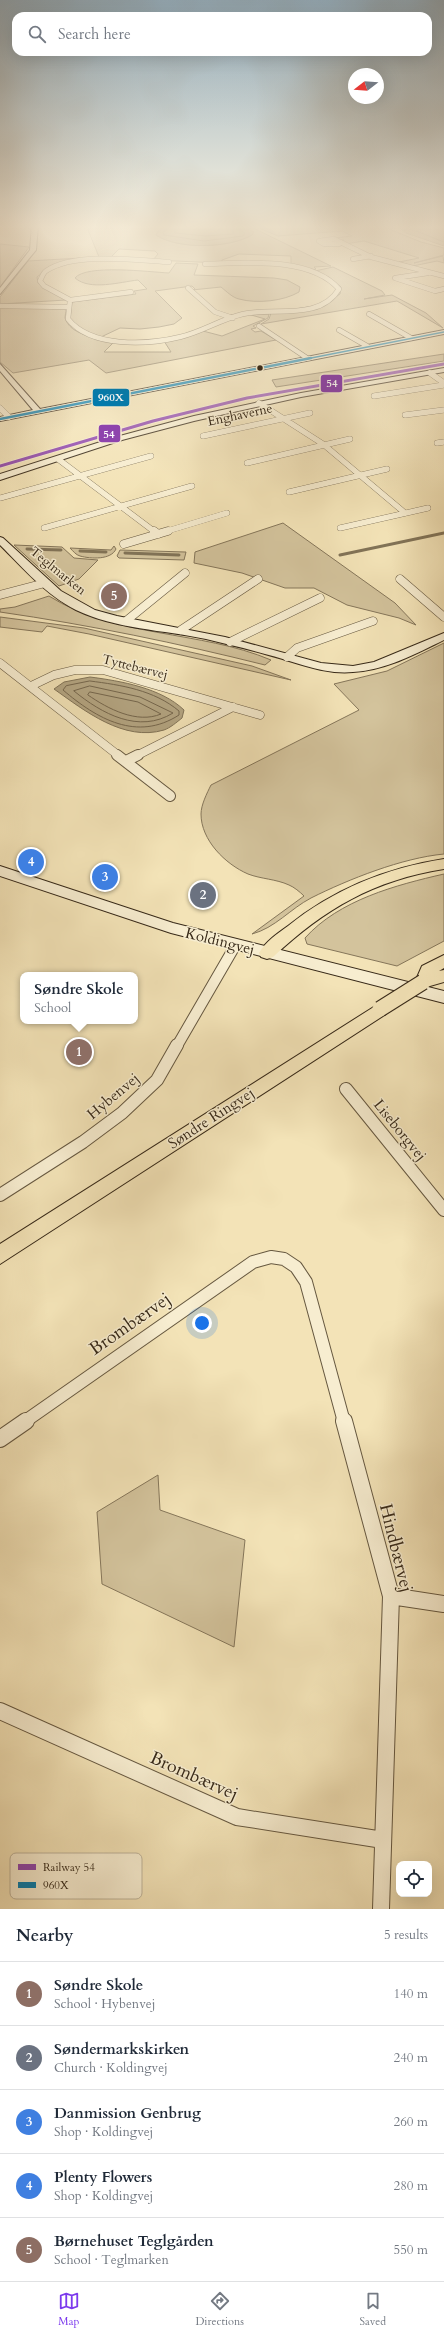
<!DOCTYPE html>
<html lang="en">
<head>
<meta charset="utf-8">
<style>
	body { margin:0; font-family:Cardo,serif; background:#f6f6f7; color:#1f2937 }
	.controls { position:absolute; right:12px; bottom:12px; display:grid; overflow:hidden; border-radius:8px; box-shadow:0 4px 16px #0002 }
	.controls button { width:36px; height:36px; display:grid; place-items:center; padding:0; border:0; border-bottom:1px solid #e0e1e3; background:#fff; color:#1f2937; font:20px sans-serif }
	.compass { position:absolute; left:348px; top:68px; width:36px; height:36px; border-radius:50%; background:#fff; box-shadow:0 4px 16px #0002; rotate:253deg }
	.you { position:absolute; left:202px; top:1323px; width:14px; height:14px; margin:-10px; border:3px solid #fff; border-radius:50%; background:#1a73e8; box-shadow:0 0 0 6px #1a73e833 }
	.badge { display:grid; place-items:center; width:26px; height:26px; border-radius:50%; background:#7c3aed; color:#fff; font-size:13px; font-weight:700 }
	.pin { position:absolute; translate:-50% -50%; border:2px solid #fff; box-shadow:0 1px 4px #0006 }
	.popup { position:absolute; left:20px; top:972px; width:118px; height:52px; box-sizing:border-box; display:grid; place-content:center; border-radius:8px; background:#fff; filter:drop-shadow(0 1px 3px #0005); font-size:13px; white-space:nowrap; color:#747a83 }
	.popup b { font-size:15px; color:#1f2937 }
	.popup::after { content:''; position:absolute; left:50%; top:100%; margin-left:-8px; border:8px solid transparent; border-top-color:#fff }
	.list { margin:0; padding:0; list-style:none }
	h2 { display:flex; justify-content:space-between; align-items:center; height:52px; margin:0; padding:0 16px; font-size:17px }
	h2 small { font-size:13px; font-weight:400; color:#747a83 }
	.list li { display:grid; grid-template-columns:26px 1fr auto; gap:12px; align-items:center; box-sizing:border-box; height:64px; padding:0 16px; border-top:1px solid #e0e1e3 }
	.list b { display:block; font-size:15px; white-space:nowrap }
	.list p { margin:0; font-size:13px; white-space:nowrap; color:#747a83 }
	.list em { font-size:13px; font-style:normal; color:#747a83 }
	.icon { flex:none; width:22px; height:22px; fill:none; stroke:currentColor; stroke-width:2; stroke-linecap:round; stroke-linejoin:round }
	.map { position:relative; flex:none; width:444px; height:1909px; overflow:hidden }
	.search { position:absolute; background:#fff; box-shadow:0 4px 16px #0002; left:12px; right:12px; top:12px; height:44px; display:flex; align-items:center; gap:10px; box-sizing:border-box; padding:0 14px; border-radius:12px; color:#747a83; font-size:15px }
	.sheet { height:372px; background:#fff }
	nav { display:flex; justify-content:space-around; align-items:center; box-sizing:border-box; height:56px; border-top:1px solid #e0e1e3; background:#fff; font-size:11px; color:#747a83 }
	nav a { display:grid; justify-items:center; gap:2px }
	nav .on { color:#7c3aed }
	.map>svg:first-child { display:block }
	.green { fill:#d3c39c; stroke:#85765a }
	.water { fill:#b3a481; stroke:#817357 }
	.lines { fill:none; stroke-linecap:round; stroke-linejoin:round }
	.shore { stroke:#75664c; stroke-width:1 }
	.stream { stroke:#817357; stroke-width:3 }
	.street-far5-casing { stroke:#665840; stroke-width:5.5 }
	.street-far4-casing { stroke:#665840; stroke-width:6 }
	.street-far3-casing { stroke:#665840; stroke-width:9 }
	.street-far2-casing { stroke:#665840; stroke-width:12 }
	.street-far1-casing { stroke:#665840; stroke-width:14 }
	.street-casing { stroke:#665840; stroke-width:18 }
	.secondary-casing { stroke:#372918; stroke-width:2 }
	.primary-casing { stroke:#372918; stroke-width:2 }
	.street-far5 { stroke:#f7edd0; stroke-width:4.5 }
	.street-far4 { stroke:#f7edd0; stroke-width:5.5 }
	.street-far3 { stroke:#f7edd0; stroke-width:8 }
	.street-far2 { stroke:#f7edd0; stroke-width:10 }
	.street-far1 { stroke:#f7edd0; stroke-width:12 }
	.street { stroke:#f7edd0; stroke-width:16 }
	.secondary { fill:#f7edd0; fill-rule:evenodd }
	.primary { fill:#f3e3b7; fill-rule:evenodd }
	.primary-bridge-casing { stroke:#372918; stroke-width:17; stroke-linecap:butt }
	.primary-bridge { stroke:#f3e3b7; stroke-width:15 }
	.bus-1-far1-casing { stroke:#f7edd0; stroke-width:3 }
	.bus-1-casing { stroke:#f7edd0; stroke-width:4 }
	.bus-1-far1 { stroke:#007cb0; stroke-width:1.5 }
	.bus-1 { stroke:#007cb0; stroke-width:2.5 }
	.rail-1-casing { stroke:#f7edd0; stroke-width:4.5 }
	.rail-1 { stroke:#8e44ad; stroke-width:3 }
	.bus-dot { fill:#372918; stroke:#f7edd0; stroke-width:1.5 }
	.labels { text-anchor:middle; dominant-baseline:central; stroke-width:3; stroke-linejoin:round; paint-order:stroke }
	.far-street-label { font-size:13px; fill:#372918; stroke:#f7edd0 }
	.street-label { font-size:15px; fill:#372918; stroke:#f7edd0 }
	.near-street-label { font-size:18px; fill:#372918; stroke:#f7edd0 }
	.key { fill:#f7edd0; stroke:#bdb299; stroke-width:1 }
	.key-label { font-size:11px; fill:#372918 }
	.line-badge { stroke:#f7edd0; stroke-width:1.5 }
	.badge-label { font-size:11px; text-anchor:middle; font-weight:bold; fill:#fff }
</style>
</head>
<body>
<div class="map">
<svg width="444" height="1909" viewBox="0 0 444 1909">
	<rect width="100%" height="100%" fill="#f3e3b7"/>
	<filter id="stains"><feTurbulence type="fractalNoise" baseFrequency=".005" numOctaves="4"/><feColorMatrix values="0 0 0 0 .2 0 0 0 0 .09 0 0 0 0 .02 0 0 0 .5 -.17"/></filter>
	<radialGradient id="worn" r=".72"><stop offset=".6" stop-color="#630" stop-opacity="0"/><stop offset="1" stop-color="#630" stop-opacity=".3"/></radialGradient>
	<path class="green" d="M86 225H170L158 231 156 235C179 250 230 248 252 235L253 232 239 225H247L331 266 314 267 316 269 313 270 291 267V256L239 254 222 260 221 263 153 260 158 254 155 251 119 249 111 257 83 260 47 269 37 277 38 283 66 300 0 304V297L28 261 99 257Z
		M252 225H394L397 227 389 229 421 242 444 248V255L414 263 443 256 444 263 437 261 413 266 399 262 419 258 364 241 345 244 338 241 344 240 337 241 334 238 352 236 342 231 278 236Z
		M0 244 29 247 0 287Z
		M176 263 198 264 194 275 274 278 287 280 300 287 299 292C284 301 257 304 239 299 233 298 226 291 221 287L192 290 195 289 192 286 155 291 182 318 174 324 159 327 140 329 120 328 101 337 83 331 70 319 72 302 136 294 134 291 147 289 138 280C120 282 90 291 75 278 86 264 150 272 169 273Z
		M333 267 382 291 385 295 364 299 392 295 426 313 443 328 397 301 261 324 269 319 271 313 326 304 340 294 341 287 329 277 315 271Z
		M0 307 66 309C66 312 65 316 65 318 70 335 96 338 115 341L104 352H171L164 341 203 331 222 336 265 319 248 314H269L268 318 253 326 256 328 251 329 255 332 261 331 276 340 106 373 89 360 13 373 0 362Z
		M444 354V361L276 387 272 380Z
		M283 523 395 603 416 625 399 618 347 605 314 588H285L242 573 194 563 195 552Z
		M14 545 62 547 74 558 98 560 79 579 59 586Z
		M114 546 116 549C111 560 91 559 80 556 76 555 73 551 70 548L111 550Z
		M120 550 185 552H186L184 560 119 558 117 556Z
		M49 596C115 638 200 630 271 660L265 665C177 643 90 625 0 612V609L15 607Z
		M0 617 84 628 252 666 291 680 89 634 47 626 42 632 0 627Z
		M444 643V854C402 858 349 879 311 898 290 909 275 928 252 934L304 896C300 892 294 887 289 885 276 879 261 879 248 874 225 864 201 840 201 814 201 805 207 793 211 785L359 710 334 684 387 671Z
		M444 874V941L397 966 307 944 305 938C339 900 396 885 444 874Z
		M158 1475 160 1510 245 1540 234 1647 102 1584 97 1512Z"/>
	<path class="water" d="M170 225H239L254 232 252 235C229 248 179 250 156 235L162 228Z
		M396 225H444V246L406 233Z
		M90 677C121 681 161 688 184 710L182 718C177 722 170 728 164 730 124 742 85 711 54 689L64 682Z"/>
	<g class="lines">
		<path class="shore" d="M169 225 168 230 163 232 164 235 204 241 243 236 245 233 240 230 238 225
			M174 225 175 233 206 236 233 234V225
			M180 225 184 229H226L227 225
			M401 225 444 242
			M90 681C121 685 154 690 179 711V715C137 742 97 719 63 690L66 686Z
			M90 686 140 697 173 713C139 734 102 714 74 691Z
			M90 692 138 702 161 714C137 724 108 709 88 695Z"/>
		<path class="stream" d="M27 549 61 550
			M80 551 106 552
			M125 553 179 555
			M340 555 444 533"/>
		<g class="street-far5-casing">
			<path id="street-far5" d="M339 244H324L319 241 334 239 371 257 444 276
				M353 259 371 256
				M169 262C136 260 74 252 46 271 43 273 42 277 40 281L44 286 70 300 68 319C91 348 147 345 180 337 202 332 221 319 243 314 274 307 320 321 339 289 310 256 245 263 205 264
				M428 273 395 278 435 291 444 289
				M188 288 215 312 233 318
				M70 300 131 292
				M0 306 69 307
				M369 314 411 338
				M259 326 307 358
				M339 330 367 346"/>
		</g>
		<g class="street-far4-casing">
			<path id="street-far4" d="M430 373 444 383
				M374 396 444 385
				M259 403 323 444 405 513
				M0 408 9 417
				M405 415 444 410
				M203 436 310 413
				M437 443 444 442
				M58 459 155 532
				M247 463 350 439
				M289 492 387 469
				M0 498 151 456
				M44 528 192 486
				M340 528 428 508
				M164 532 227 513"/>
		</g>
		<g class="street-far3-casing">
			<path id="street-far3" d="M154 531 158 534
				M124 544 168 531
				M400 579 444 617
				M0 595 45 583
				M126 621 185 573
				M181 630 258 579
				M230 642 320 598
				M287 657 297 648 373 621
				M0 663 119 756
				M31 686 54 675 75 670H103L260 715
				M136 756 233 707"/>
		</g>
		<g class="street-far2-casing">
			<path id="street-far2" d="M117 755 170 796
				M126 761 138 755
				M177 1046 235 946"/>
		</g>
		<g class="street-far1-casing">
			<path id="street-far1" d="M346 1089 444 1210
				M0 1195 83 1142 122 1113 157 1080 177 1045
				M24 1422 253 1262 271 1257 284 1259 296 1267 306 1282 344 1422"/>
		</g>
		<g class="street-casing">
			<path id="street" d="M344 1421 391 1596 381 1909
				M0 1439 26 1421
				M391 1596 444 1604
				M0 1711 237 1817 383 1840"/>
		</g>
		<g class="secondary-casing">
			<path id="secondary" d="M32 225H38L36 250 0 294V288L30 250Z
				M444 330V334L0 421V417L33 410 0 371V364L40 409Z
				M444 368V372L301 397 194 421 122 440 0 480V474L116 437 194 416 301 393Z
				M0 537 3 538 61 591 95 610 117 616 225 637 321 663 353 666 374 662 444 633V640C415 654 386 670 353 672 323 675 293 661 265 654 245 648 225 644 206 639 164 630 115 629 76 610 46 595 23 568 0 545Z
				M0 866 173 923 444 991V1003L171 933 0 876Z"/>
		</g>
		<g class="primary-casing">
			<path id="primary" d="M444 859V869C374 880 324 909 273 957L267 959 261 957 259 953C265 942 278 933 288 926 334 889 386 868 444 859Z
				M444 955V968L439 971 444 970V982L423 988 417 986 415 982 422 966Z
				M380 1003 386 1004 388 1009 386 1014 0 1264V1244Z"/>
		</g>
		<use href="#street-far5" class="street-far5"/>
		<use href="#street-far4" class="street-far4"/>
		<use href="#street-far3" class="street-far3"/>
		<use href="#street-far2" class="street-far2"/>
		<use href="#street-far1" class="street-far1"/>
		<use href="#street" class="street"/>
		<use href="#secondary" class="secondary"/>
		<use href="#primary" class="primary"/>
		<g class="primary-bridge-casing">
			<path id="primary-bridge" d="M380 1009 423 982"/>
		</g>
		<use href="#primary-bridge" class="primary-bridge"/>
		<g class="bus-1-far1-casing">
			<path id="bus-1-far1" d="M306 359 444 332"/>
		</g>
		<g class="bus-1-casing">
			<path id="bus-1" d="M0 419 311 358"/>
		</g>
		<use href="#bus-1-far1" class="bus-1-far1"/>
		<use href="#bus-1" class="bus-1"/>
		<g class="rail-1-casing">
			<path id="rail-1" d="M0 466 153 421 247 398 444 364"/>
		</g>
		<use href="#rail-1" class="rail-1"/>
	</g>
	<linearGradient id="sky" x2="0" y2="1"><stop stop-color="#93aebf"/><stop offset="0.46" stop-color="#faf2df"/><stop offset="1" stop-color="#faf2df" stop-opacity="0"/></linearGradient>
	<rect width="444" height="493" fill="url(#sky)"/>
	<circle class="bus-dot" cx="260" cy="368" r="3.5"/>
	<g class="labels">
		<g class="far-street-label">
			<text transform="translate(240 415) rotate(-12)">Enghaverne</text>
			<text transform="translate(58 571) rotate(39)">Teglmarken</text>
			<text transform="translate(135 667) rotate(14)">Tyttebærvej</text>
		</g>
		<g class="street-label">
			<text transform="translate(220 941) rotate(14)">Koldingvej</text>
			<text transform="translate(113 1096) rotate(-40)">Hybenvej</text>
			<text transform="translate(211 1118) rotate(-33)">Søndre Ringvej</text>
			<text transform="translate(400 1130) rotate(51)">Liseborgvej</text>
		</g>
		<g class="near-street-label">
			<text transform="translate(130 1324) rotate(-35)">Brombærvej</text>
			<text transform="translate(396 1548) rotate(76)">Hindbærvej</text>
			<text transform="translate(194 1776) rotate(24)">Brombærvej</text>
		</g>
	</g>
	<rect x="10" y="1853" width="132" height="46" rx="6" class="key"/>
	<rect x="18" y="1864" width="18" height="6" fill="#8e44ad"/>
	<rect x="18" y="1882" width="18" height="6" fill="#007cb0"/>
	<g class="key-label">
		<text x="43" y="1871">Railway 54</text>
		<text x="43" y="1889">960X</text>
	</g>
	<g class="line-badge">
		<rect x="320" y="374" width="23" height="19" rx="4" fill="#8e44ad"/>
		<rect x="92" y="388" width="38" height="19" rx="4" fill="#007cb0"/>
		<rect x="98" y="424" width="23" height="19" rx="4" fill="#8e44ad"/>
	</g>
	<g class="badge-label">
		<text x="332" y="387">54</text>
		<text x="111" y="401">960X</text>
		<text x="109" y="438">54</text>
	</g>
	<rect width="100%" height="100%" filter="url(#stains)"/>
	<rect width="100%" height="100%" fill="url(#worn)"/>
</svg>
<div class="controls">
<button><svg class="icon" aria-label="locate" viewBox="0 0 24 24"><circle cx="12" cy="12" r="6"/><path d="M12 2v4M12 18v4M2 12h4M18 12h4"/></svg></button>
</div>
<svg class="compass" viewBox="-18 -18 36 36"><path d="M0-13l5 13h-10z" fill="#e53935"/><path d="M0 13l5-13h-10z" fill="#747a83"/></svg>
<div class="you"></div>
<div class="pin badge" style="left:79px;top:1052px;background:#8d6e63">1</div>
<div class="popup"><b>Søndre Skole</b>School</div>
<div class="pin badge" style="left:203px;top:895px;background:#6b7280">2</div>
<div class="pin badge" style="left:105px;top:877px;background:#3f7fe0">3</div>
<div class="pin badge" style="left:31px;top:862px;background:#3f7fe0">4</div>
<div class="pin badge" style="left:114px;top:596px;background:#8d6e63">5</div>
<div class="search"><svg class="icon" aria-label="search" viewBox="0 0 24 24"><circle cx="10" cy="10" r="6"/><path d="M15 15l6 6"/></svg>Search here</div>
</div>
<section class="sheet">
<h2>Nearby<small>5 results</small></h2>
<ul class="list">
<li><span class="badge" style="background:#8d6e63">1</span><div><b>Søndre Skole</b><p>School · Hybenvej</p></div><em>140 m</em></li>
<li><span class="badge" style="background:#6b7280">2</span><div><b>Søndermarkskirken</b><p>Church · Koldingvej</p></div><em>240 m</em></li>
<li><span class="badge" style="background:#3f7fe0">3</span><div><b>Danmission Genbrug</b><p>Shop · Koldingvej</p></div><em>260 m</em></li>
<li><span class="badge" style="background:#3f7fe0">4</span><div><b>Plenty Flowers</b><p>Shop · Koldingvej</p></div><em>280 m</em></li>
<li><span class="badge" style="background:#8d6e63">5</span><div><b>Børnehuset Teglgården</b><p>School · Teglmarken</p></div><em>550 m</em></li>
</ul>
</section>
<nav>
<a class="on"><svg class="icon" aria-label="map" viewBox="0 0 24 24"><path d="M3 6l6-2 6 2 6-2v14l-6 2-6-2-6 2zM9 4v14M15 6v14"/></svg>Map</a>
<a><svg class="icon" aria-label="directions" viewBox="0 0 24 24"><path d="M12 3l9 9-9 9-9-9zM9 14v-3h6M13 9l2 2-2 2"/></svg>Directions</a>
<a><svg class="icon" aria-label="saved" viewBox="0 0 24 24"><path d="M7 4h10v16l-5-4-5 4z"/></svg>Saved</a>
</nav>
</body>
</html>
